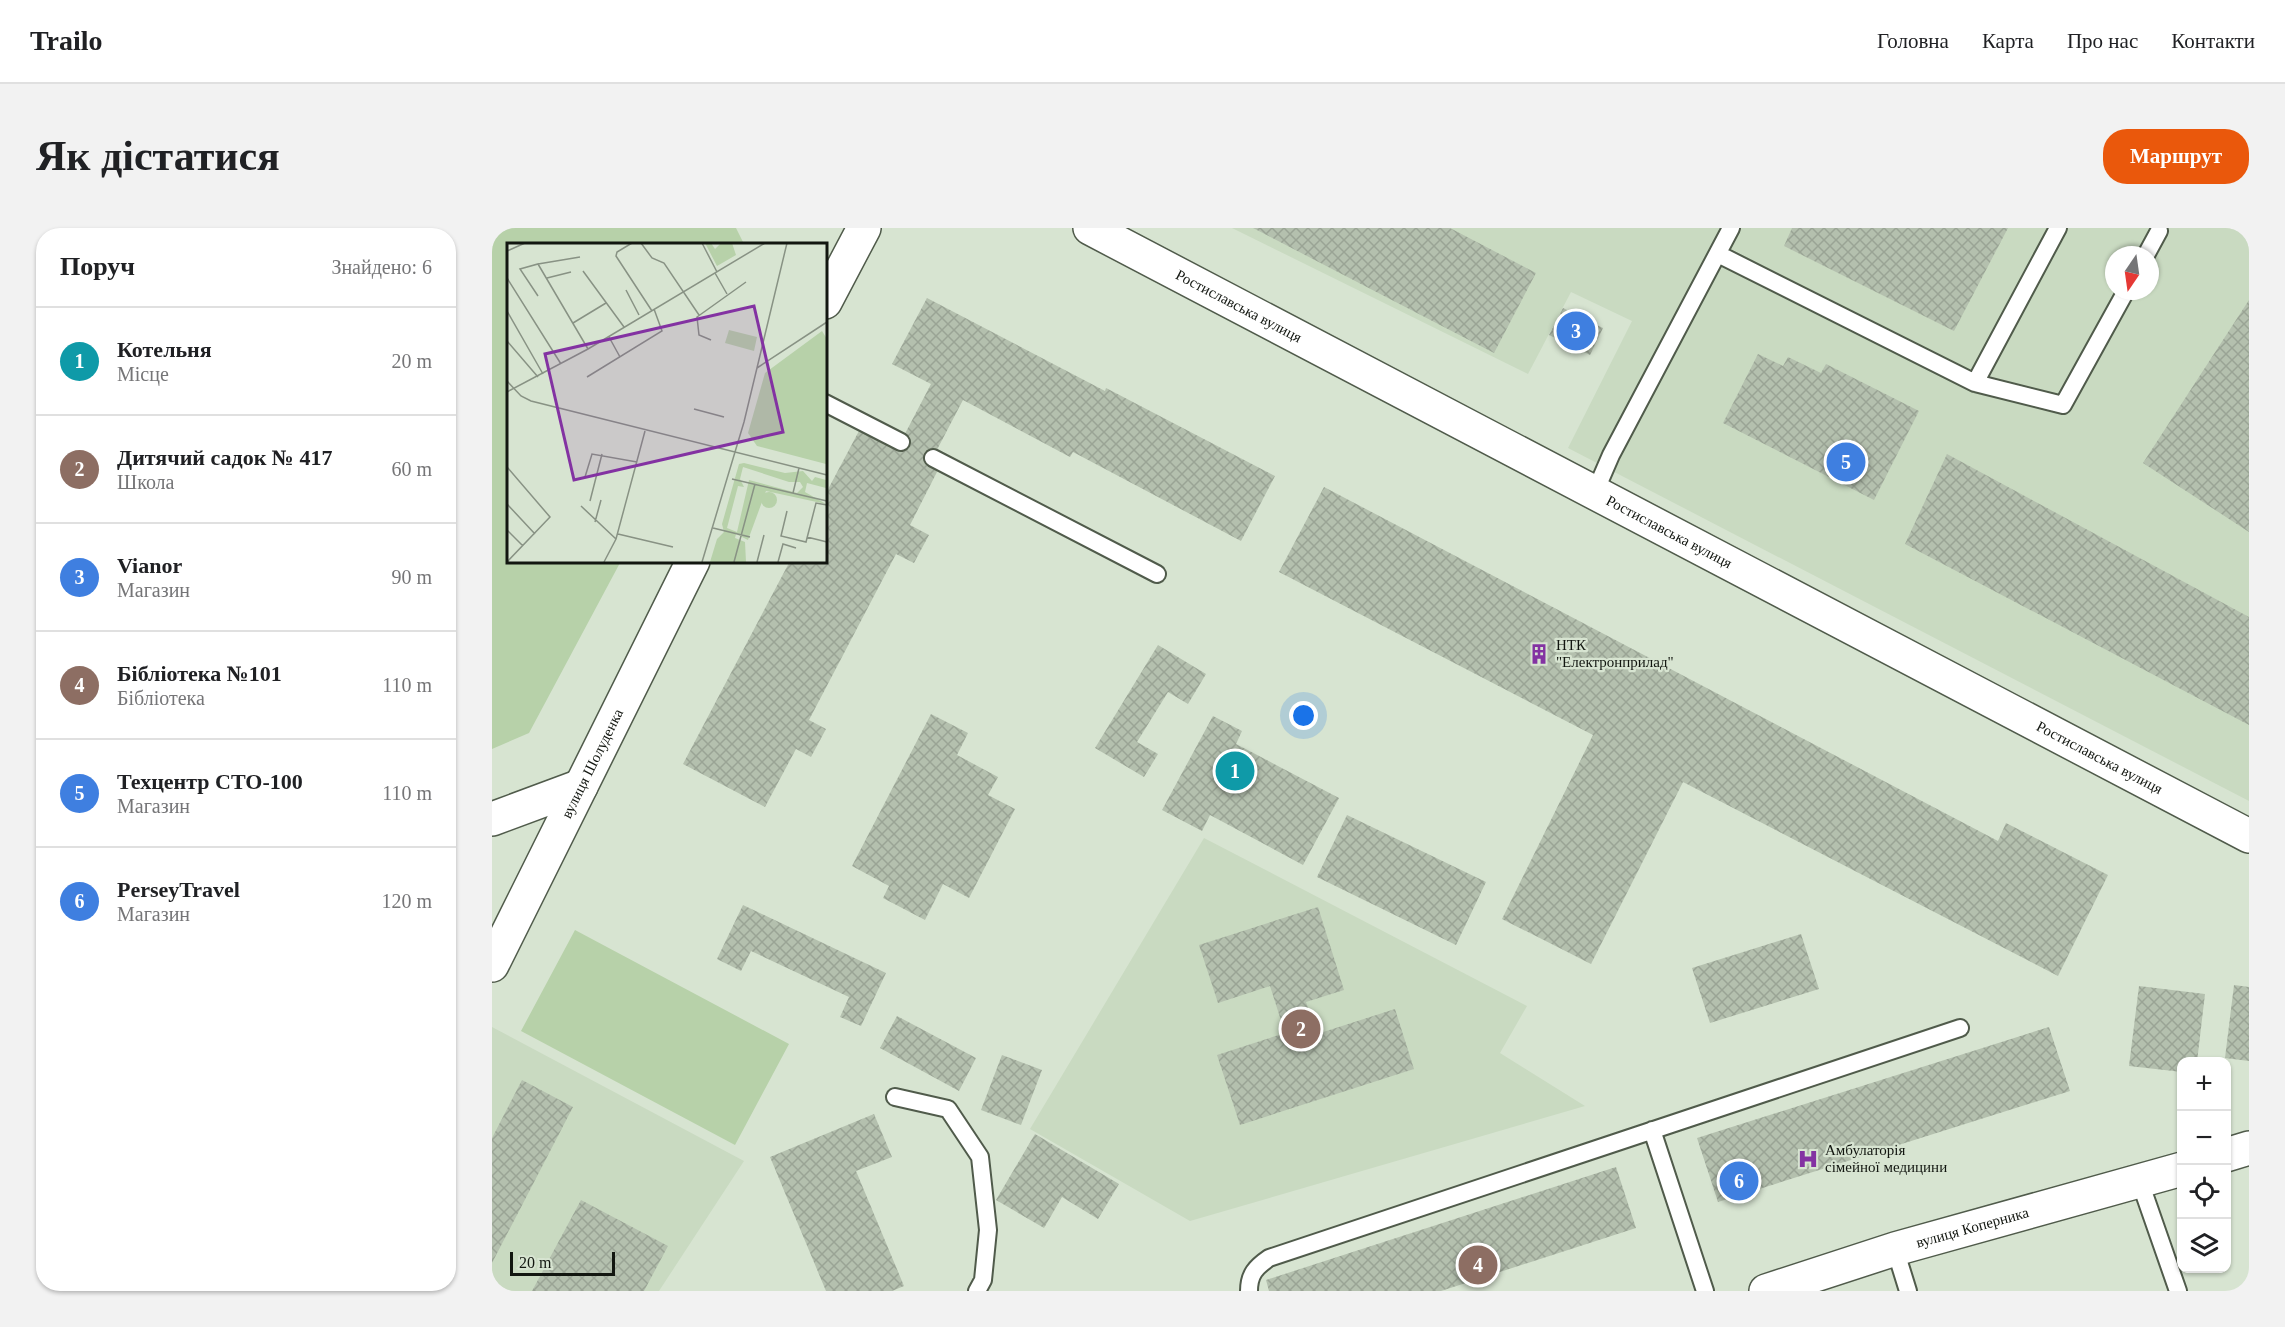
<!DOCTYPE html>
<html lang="uk">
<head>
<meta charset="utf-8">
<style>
	body { margin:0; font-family:Georgia,serif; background:#f2f2f2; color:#202124 }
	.controls { position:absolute; right:18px; bottom:18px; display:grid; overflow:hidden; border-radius:12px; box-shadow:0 2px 4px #0004 }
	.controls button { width:54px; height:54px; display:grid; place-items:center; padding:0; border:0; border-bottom:2px solid #e0e0e0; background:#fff; color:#202124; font:30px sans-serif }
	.compass { position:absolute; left:1613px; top:18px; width:54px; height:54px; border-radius:50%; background:#fff; box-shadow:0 2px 4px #0004; rotate:193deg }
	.scale { position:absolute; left:18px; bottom:15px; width:105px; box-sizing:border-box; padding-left:6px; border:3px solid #121610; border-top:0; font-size:16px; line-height:21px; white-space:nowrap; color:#121610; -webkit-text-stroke:4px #d7e4d1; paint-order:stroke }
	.you { position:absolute; left:812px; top:488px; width:21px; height:21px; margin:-15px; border:4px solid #fff; border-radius:50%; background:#1a73e8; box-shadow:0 0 0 9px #1a73e833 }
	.badge { display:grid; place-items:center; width:39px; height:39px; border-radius:50%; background:#ea580c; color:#fff; font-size:20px; font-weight:700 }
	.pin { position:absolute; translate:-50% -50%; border:3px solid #fff; box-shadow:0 2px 6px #0006 }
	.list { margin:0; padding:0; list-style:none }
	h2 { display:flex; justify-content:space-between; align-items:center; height:78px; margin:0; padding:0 24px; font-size:26px }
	h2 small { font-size:20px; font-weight:400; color:#757577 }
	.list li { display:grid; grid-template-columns:39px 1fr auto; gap:18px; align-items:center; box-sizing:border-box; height:108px; padding:0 24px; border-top:2px solid #e0e0e0 }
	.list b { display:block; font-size:22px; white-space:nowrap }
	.list p { margin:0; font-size:20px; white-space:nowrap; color:#757577 }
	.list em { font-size:20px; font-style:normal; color:#757577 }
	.icon { flex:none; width:33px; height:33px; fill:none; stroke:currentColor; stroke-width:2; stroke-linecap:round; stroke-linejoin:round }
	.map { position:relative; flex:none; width:1757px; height:1063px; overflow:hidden; border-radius:24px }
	header { display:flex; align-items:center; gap:36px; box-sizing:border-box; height:84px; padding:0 30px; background:#fff; border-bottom:2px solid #e0e0e0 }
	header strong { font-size:28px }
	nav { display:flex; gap:33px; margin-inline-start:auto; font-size:21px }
	.intro { display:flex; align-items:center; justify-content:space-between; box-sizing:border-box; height:144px; padding:0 36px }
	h1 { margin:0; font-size:42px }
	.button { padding:15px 27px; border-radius:24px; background:#ea580c; color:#fff; font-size:21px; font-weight:700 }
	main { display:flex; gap:36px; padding:0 36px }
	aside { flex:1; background:#fff; border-radius:24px; box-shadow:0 2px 4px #0004 }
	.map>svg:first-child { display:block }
	.built { fill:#c9dac1; fill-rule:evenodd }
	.pitch { fill:#b7d1a9 }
	.building { fill:url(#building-cross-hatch) }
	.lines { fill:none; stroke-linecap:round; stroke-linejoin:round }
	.service-casing { stroke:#505b4b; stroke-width:20 }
	.minor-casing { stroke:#505b4b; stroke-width:36 }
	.tertiary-casing { stroke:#505b4b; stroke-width:36 }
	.service { stroke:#fff; stroke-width:16 }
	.minor { stroke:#fff; stroke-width:33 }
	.tertiary { stroke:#fff; stroke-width:33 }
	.labels { text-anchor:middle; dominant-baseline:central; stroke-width:4.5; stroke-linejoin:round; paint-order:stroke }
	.street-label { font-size:15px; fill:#121610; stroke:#d7e4d1 }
	.poi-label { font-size:15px; fill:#121610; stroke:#d7e4d1; text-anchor:start }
	.inset-road { fill:none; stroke:#889284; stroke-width:1.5 }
	.view { fill:#8332a2; fill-opacity:0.15; stroke:#8332a2; stroke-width:3 }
	.inset-edge { fill:none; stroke:#121610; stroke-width:3 }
</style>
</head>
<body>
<header>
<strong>Trailo</strong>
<nav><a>Головна</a><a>Карта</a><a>Про нас</a><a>Контакти</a></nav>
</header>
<div class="intro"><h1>Як дістатися</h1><a class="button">Маршрут</a></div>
<main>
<aside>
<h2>Поруч<small>Знайдено: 6</small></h2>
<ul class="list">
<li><span class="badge" style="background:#0f9aa8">1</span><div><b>Котельня</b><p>Місце</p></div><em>20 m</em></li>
<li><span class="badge" style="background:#8d6e63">2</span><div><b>Дитячий садок № 417</b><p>Школа</p></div><em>60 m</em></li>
<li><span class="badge" style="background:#3f7fe0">3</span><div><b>Vianor</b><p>Магазин</p></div><em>90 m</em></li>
<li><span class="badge" style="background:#8d6e63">4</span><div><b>Бібліотека №101</b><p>Бібліотека</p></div><em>110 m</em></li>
<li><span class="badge" style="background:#3f7fe0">5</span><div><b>Техцентр СТО-100</b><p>Магазин</p></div><em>110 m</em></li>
<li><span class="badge" style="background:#3f7fe0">6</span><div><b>PerseyTravel</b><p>Магазин</p></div><em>120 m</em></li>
</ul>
</aside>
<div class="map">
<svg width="1757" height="1063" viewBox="0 0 1757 1063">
	<defs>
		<pattern id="building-cross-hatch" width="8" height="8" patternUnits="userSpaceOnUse" patternTransform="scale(1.5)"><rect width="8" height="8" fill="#b4c0ae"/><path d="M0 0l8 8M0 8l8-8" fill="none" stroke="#9aa495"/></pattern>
	</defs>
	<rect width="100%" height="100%" fill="#d7e4d1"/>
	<path class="built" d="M740 0H1757V573L1076 220 1140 93 1079 64 1036 146ZM1622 27H1658V63H1622Z
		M712 610 1035 778 1008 825 1093 878 698 993 538 901Z
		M0 799 252 933 167 1063H0Z"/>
	<path class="pitch" d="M0 0H244L252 16H16V333H129L37 505 0 521Z
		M83 702 297 816 243 917 29 803Z"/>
	<path class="building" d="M761 0H958L1044 45 1002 125Z
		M1300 0H1516L1462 103 1292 18Z
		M435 70 613 163 614 160 783 248 749 313 581 224 578 229 471 172 437 237 446 242 418 297 437 307 422 335 404 326 317 492 334 501 319 529 304 521 273 579 191 536 298 333H333V267L368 201 405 221 439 156 400 136Z
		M1757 72V304L1651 235Z
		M1071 80 1111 100 1098 127 1057 107Z
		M1266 126 1291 138 1296 129 1329 145 1334 136 1427 183 1382 272 1231 195Z
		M1455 226 1757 389V497L1413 316Z
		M832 259 1506 613 1514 595 1616 647 1566 748 1191 554 1099 736 1010 691 1101 507 787 344Z
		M666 417 714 446 696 476 676 464 645 514 666 526 652 549 603 520Z
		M439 486 476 505 465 527 506 549 496 567 523 581 477 670 451 656 433 692 391 670 397 658 360 638Z
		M721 488 750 503 744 516 847 570 811 637 718 587 710 603 670 582Z
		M855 587 994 654 964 717 825 649Z
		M251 677 394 745 369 798 348 789 357 769 259 723 249 743 225 731Z
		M826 679 852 762 814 774 825 806 903 781 922 841 748 897 725 827 793 805 778 758 726 775 707 717Z
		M1309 706 1327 761 1218 795 1200 740Z
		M1742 757 1757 759V833L1733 830Z
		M1647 758 1713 766 1705 834H1690V844L1637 838Z
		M405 788 484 830 467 863 388 820Z
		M1557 799 1578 863 1226 974 1205 910Z
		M510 827 550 842 529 897 489 882Z
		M30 852 81 879 0 1035V910Z
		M382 886 400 929 364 943 412 1058 400 1063H334L278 929Z
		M543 906 627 956 606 991 570 969 552 1000 504 972Z
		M1124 939 1144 1000 949 1063H777L774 1052Z
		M89 972 176 1018 152 1063H40Z"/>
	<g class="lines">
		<g class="service-casing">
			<path id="service" d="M1226 26 1483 155 1571 177 1634 63
				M1654 27 1667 3
				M1483 155 1566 0
				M333 175 409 214
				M441 230 665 346
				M1103 264 1119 227 1239 0
				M403 869 456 881 488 929 496 1002 491 1052 485 1063
				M1160 902 1213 1063
				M1648 954 1686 1063
				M1403 1021 1416 1063
				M757 1063C757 1046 764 1039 777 1030L1468 800"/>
		</g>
		<g class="minor-casing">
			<g id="minor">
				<path d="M333 74 372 0"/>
				<path d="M0 591 89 558"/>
				<path id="s1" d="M0 737 201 333"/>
				<path d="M1734 927 1757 920"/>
				<path id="s2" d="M1274 1063 1403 1021 1690 941"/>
			</g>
		</g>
		<g class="tertiary-casing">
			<g id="tertiary">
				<path id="s3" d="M598 0 1757 608"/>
			</g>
		</g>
		<use href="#service" class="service"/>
		<use href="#minor" class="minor"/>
		<use href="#tertiary" class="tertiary"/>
	</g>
	<defs>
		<g id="building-bare" transform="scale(1.62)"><path d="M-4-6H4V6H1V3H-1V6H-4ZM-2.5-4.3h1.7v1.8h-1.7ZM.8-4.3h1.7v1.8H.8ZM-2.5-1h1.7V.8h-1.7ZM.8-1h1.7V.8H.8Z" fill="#8332a2" stroke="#d7e4d1" stroke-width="2.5" paint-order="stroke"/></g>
		<g id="hospital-bare" transform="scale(1.62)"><path d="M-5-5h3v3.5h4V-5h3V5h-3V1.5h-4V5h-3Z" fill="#8332a2" stroke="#d7e4d1" stroke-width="2.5" paint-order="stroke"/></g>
	</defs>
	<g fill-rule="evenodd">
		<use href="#building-bare" x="1047" y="426"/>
		<use href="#hospital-bare" x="1316" y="931"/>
	</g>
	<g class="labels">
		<g class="street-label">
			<text stroke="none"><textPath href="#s3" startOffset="168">Ростиславська вулиця</textPath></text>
			<text stroke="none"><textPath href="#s3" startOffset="654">Ростиславська вулиця</textPath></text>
			<text stroke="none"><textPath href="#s3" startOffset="1140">Ростиславська вулиця</textPath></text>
			<text stroke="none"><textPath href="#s1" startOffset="225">вулиця Шолуденка</textPath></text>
			<text stroke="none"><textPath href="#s2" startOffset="216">вулиця Коперника</textPath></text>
		</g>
		<g class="poi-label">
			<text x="1064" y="417">НТК<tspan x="1064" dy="17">"Електронприлад"</tspan></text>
			<text x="1333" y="922">Амбулаторія<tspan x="1333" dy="17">сімейної медицини</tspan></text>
		</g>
	</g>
	<g transform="translate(15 15)">
		<rect width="320" height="320" fill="#d7e4d1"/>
		<path d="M198 0H204L208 6 214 0H225L229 12 210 23Z" fill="#b7d1a9"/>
		<path d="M237 220 278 230 296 228 305 238 308 234 319 237V245L300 240 298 249 319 261 259 248 241 297 229 291 228 295 238 299 239 319H203L210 296 217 289 215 281 232 221ZM236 224 282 239H293L296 244 290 250 242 237 230 289 220 285 231 243 237 244 233 236Z" fill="#b7d1a9" fill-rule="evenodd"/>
		<path d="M254 257a8 8 0 1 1 16 0a8 8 0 1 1-16 0Z" fill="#b7d1a9"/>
		<path d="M222 87 250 94 247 108 218 100ZM315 88 320 96 319 221 250 203 241 190 258 130Z" fill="#b7d1a9"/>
		<path class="inset-road" d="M125 0 110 9 109 13 145 68M134 0 145 15 157 20 192 72M195 0 210 29M0 8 18 0M31 21 73 14M76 28 117 84M208 30 220 51M0 35 54 121M40 35 64 29M119 47 132 72M31 53 13 26 31 21 81 106M0 68 36 131M66 80 99 60M102 94 113 114M204 97 192 92 190 74 239 39M0 98 31 134M250 125 320 79M80 134 155 88 147 66M0 138 14 153 24 158 320 232M0 149 81 106 258 0M187 166 217 174M0 224 43 274 0 319M78 234 85 211 130 219M225 236 320 258M286 250 292 225M83 258 95 211M0 261 28 291M74 263 109 296M280 268 274 293 299 299 309 260 320 262M88 279 94 257M206 285 243 294M0 287 16 303M111 291 166 304M300 294 320 299M97 319 109 296 138 188M195 319 237 179 280 0M227 319 248 241M250 319 257 292M271 319 276 301 289 305"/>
		<path class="view" d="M247 63 276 189 67 237 38 111Z"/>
		<rect width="320" height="320" class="inset-edge"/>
	</g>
</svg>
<div class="controls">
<button>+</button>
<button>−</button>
<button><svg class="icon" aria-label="locate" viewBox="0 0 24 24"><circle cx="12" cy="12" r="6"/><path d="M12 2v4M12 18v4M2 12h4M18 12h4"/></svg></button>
<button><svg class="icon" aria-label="layers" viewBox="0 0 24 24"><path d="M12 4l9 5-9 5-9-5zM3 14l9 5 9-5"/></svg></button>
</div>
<svg class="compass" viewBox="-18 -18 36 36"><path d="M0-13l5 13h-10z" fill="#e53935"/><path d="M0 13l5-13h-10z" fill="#757577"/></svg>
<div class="scale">20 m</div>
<div class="you"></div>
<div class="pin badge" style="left:743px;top:543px;background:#0f9aa8">1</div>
<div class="pin badge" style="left:809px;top:801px;background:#8d6e63">2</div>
<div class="pin badge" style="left:1084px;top:103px;background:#3f7fe0">3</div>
<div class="pin badge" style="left:986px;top:1037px;background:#8d6e63">4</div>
<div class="pin badge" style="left:1354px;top:234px;background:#3f7fe0">5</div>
<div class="pin badge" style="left:1247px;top:953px;background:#3f7fe0">6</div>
</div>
</main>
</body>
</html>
